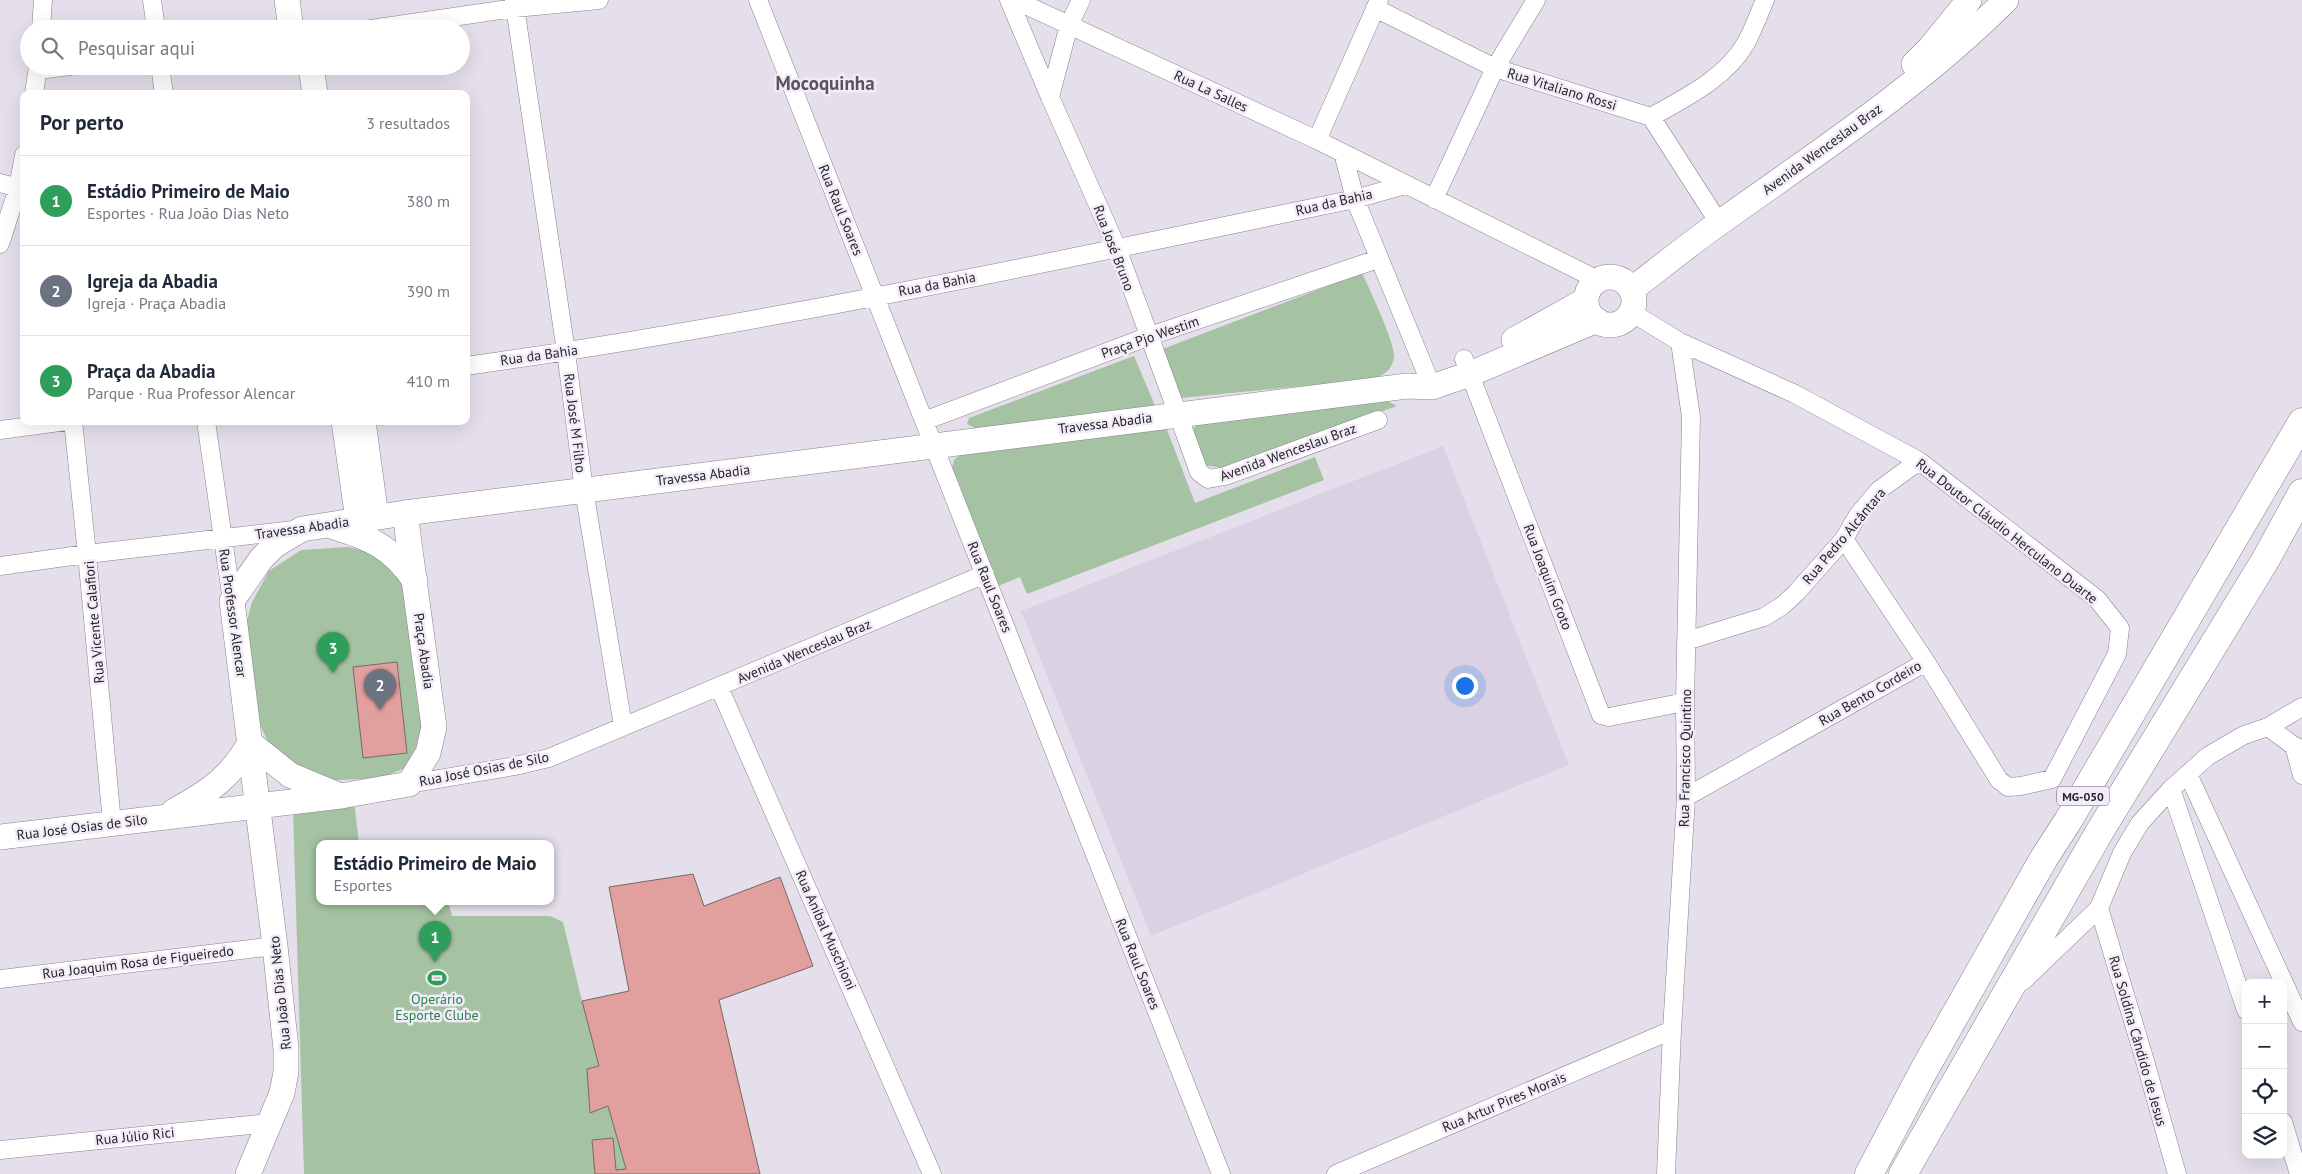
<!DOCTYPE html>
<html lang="pt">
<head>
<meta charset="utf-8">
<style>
	body { margin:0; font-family:"PT Sans",sans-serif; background:#f6f6f7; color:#1f2937 }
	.controls { position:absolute; right:15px; bottom:15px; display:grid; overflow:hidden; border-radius:10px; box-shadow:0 5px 20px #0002 }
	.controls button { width:45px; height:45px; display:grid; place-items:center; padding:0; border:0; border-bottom:1px solid #e0e1e3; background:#fff; color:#1f2937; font:25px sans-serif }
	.you { position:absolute; left:1464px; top:685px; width:18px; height:18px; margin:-12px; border:4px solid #fff; border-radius:50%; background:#1a73e8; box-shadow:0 0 0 8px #1a73e833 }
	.badge { display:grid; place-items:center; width:32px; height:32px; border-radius:50%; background:#205f95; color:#fff; font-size:16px; font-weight:700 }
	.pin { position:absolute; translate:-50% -41px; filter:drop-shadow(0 1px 2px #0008) }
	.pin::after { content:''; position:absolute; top:26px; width:18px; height:15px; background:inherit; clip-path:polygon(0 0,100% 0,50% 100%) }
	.popup { position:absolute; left:316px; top:840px; width:238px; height:65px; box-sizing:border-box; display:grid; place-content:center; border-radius:10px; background:#fff; filter:drop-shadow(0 1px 4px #0005); font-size:16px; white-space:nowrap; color:#747a83 }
	.popup b { font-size:19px; color:#1f2937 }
	.popup::after { content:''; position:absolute; left:50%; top:100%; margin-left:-10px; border:10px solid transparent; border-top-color:#fff }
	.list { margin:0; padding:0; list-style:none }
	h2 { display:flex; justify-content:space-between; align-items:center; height:65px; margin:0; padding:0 20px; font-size:21px }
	h2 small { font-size:16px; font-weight:400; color:#747a83 }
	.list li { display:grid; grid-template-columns:32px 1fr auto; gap:15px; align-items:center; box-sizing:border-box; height:90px; padding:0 20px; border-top:1px solid #e0e1e3 }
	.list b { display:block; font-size:19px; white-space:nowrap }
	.list p { margin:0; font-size:16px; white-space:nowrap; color:#747a83 }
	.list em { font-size:16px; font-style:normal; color:#747a83 }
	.icon { flex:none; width:28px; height:28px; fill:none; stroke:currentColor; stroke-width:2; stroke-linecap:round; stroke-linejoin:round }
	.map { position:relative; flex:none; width:2302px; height:1174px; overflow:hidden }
	.search { position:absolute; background:#fff; box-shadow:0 5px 20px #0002; left:20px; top:20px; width:450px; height:55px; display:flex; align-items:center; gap:12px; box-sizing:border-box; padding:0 18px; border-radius:28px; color:#747a83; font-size:19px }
	.panel { position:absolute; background:#fff; box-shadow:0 5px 20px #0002; left:20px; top:90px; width:450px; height:335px; border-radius:10px }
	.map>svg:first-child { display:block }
	.built { fill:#dad1e5 }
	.green { fill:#a5c3a2 }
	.building { fill:#e1a09d; stroke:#786968 }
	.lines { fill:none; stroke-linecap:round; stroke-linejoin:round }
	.street-casing { stroke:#87828d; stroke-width:19 }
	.secondary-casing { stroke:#87828d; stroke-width:26 }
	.highway-casing { stroke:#87828d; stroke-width:29 }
	.street { stroke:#fff; stroke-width:18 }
	.secondary { stroke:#fff; stroke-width:25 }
	.highway { stroke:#fff; stroke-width:28 }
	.labels { text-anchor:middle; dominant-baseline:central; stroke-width:5; stroke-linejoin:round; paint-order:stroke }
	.shield { fill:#f2ecf9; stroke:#646168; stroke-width:1 }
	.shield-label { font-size:12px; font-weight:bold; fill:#27252a }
	.street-label { font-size:14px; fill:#27252a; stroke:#f2ecf9 }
	.leisure-label { font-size:14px; fill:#27864d; stroke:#f2ecf9 }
	.district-label { font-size:19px; font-weight:bold; fill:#58535e; stroke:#f2ecf9 }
</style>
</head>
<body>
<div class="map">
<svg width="2302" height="1174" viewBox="0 0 2302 1174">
	<rect width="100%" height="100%" fill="#e5dfec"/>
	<path class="built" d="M1443 446 1569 765 1151 936 1021 611Z"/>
	<path class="green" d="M1362 273C1369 288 1395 343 1394 356 1393 369 1384 376 1372 379L1181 398 1160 350Z
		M1134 356 1156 408 975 428 967 424 969 418Z
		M1387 401 1397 406 1222 468 1204 465 1191 432 1196 425Z
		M1166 427 1195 503 1315 457 1324 480 1027 594 1020 577 996 587 952 468 954 460 961 454Z
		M348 547 373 553 399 574 404 592 422 723 418 747 403 769 381 778 323 781 273 753 257 718 245 628 252 602 269 571 301 550Z
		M354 801 359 843H320V901H448L452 916H550L563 922 582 1001 629 991 609 887 693 874 704 906 780 877 813 966 719 1000 760 1174H304L293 809Z"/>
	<path class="building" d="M397 662 407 753 363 758 353 667Z
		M693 874 704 906 780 877 813 966 719 1000 760 1174H595L592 1140 613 1138 616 1170 626 1169 608 1106 590 1113 587 1069 599 1066 582 1001 629 991 609 887Z"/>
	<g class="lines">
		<g class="street-casing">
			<path id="street" d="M152 0 156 29
				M514 0 566 352 584 490 623 726
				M758 0 1221 1174
				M1009 0 1050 97
				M1015 0 1317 140 1598 280
				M1081 0 1069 25 1050 97 1117 248 1199 472 1208 479 1225 476 1378 420
				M1375 8 1495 68 1651 117 1719 223
				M41 29 43 0
				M371 29 515 8 599 0
				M160 66 164 94
				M38 70 71 66
				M34 94 38 66
				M1651 117C1685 98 1726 78 1746 43 1753 30 1759 14 1765 0
				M1317 140 1379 0
				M1343 153 1355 199 1432 387
				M0 183 18 188
				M1434 199 1495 68 1536 0
				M0 244 18 188 24 155
				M1631 312 1680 342 1795 394 1919 461 2097 599 2120 628 2117 654 2052 779 2021 786 2008 787 1999 780 1926 662
				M1464 359 1601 715 1609 717 1685 702
				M466 366C765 324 1060 260 1355 199L1405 185
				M73 421 87 554 112 823
				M206 421 232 601
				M924 421 1147 337 1378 259
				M0 430 67 421
				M0 566 87 554 294 530
				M1686 641 1764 617 1782 606 1796 593 1844 539 1858 515 1879 490 1919 461
				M719 687 932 1174
				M2268 727 2294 746 2302 749
				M2294 746 2302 775
				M2188 774 2302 1022
				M409 784 515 766 549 758 985 574
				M2171 789 2246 1010
				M1686 797 1926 662 1844 539
				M2099 908 2145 1061 2177 1174
				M0 979 275 946
				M2023 981 2099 908 2122 853 2140 823 2171 789 2208 756 2244 735 2268 727 2302 707
				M2283 1122 2299 1174
				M0 1150 270 1123
				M1336 1174 1672 1030
				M1666 1174 1672 1030 1686 797 1685 702 1691 417 1680 342"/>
		</g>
		<g class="secondary-casing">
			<path id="secondary" d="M287 0 291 29
				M1914 64 1930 48 1969 0
				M311 66 315 94
				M1586 301a24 24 0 1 1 48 0a24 24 0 1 1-48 0Z
				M1631 290C1661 267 1691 243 1722 221 1820 151 1921 85 2006 0
				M1514 340 1586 300
				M344 421 358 520
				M363 421 376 517
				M334 527C371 538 393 548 415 581
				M174 811C209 792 230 778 250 743L290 775 338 795
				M0 837 341 796 409 784 428 753 434 727 405 513
				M248 1174 282 1093 286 1072V1049L275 946 232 601 261 559 275 545 302 529 405 513 1407 386 1432 387 1470 374 1597 320"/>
		</g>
		<g class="highway-casing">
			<path id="highway" d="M1869 1174 1924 1070 2044 858 2068 821 2302 422
				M1903 1174 2100 831 2266 559 2302 493"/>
		</g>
		<use href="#street" class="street"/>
		<use href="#secondary" class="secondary"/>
		<use href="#highway" class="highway"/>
	</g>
	<defs>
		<g id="stadium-bare" transform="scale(1.5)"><path d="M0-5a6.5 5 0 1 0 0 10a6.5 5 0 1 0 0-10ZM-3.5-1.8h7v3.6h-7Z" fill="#2e9e5b" stroke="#f2ecf9" stroke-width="2.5" paint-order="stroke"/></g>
	</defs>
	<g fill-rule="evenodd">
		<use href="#stadium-bare" x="437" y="978"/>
	</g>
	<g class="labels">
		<rect class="shield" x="2057" y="786.5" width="52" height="19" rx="4"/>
		<g class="shield-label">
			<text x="2083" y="796">MG-050</text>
		</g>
		<g class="street-label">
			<text transform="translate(1562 89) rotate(17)">Rua Vitaliano Rossi</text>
			<text transform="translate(1211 91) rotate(25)">Rua La Salles</text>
			<text transform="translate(1822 149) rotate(-36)">Avenida Wenceslau Braz</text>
			<text transform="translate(1334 202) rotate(-13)">Rua da Bahia</text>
			<text transform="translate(841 210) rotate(68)">Rua Raul Soares</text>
			<text transform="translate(1114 248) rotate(69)">Rua José Bruno</text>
			<text transform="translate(937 284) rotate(-11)">Rua da Bahia</text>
			<text transform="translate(1150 337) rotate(-19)">Praça Pjo Westim</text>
			<text transform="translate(539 355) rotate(-8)">Rua da Bahia</text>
			<text transform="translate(575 423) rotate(83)">Rua José M Filho</text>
			<text transform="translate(1105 423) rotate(-7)">Travessa Abadia</text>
			<text transform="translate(1288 452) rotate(-20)">Avenida Wenceslau Braz</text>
			<text transform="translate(703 475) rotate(-7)">Travessa Abadia</text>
			<text transform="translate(302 528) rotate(-8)">Travessa Abadia</text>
			<text transform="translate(2007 531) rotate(38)">Rua Doutor Cláudio Herculano Duarte</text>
			<text transform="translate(1844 536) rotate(-50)">Rua Pedro Alcântara</text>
			<text transform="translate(1548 577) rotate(69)">Rua Joaquim Groto</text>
			<text transform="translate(990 587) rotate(68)">Rua Raul Soares</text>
			<text transform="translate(233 613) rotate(82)">Rua Professor Alencar</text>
			<text transform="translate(94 622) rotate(-95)">Rua Vicente Calafiori</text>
			<text transform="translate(424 651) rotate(82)">Praça Abadia</text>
			<text transform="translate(804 651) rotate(-23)">Avenida Wenceslau Braz</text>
			<text transform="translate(1870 693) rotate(-30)">Rua Bento Cordeiro</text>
			<text transform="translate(1685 758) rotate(-89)">Rua Francisco Quintino</text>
			<text transform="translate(484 769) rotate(-11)">Rua José Osias de Silo</text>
			<text transform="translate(82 827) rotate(-7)">Rua José Osias de Silo</text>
			<text transform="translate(826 930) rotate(66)">Rua Aníbal Muschioni</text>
			<text transform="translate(138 962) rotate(-7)">Rua Joaquim Rosa de Figueiredo</text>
			<text transform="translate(1138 964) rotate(68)">Rua Raul Soares</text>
			<text transform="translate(280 993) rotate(-96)">Rua João Dias Neto</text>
			<text transform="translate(2138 1041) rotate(74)">Rua Soldina Cândido de Jesus</text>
			<text transform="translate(1504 1102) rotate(-23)">Rua Artur Pires Morais</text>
			<text transform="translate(135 1136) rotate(-6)">Rua Júlio Rici</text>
		</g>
		<g class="leisure-label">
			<text x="437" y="999">Operário<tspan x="437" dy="16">Esporte Clube</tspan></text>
		</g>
		<g class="district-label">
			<text x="825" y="83">Mocoquinha</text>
		</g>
	</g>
</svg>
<div class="controls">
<button>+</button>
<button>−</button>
<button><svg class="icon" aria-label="locate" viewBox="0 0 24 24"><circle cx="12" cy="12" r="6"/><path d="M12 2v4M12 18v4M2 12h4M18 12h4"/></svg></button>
<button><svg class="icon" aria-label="layers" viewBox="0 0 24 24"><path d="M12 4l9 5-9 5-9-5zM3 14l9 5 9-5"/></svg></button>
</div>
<div class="you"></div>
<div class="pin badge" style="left:435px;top:962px;background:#2e9e5b">1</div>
<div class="popup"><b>Estádio Primeiro de Maio</b>Esportes</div>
<div class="pin badge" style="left:380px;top:710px;background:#6b7280">2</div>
<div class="pin badge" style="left:333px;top:673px;background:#2e9e5b">3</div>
<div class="search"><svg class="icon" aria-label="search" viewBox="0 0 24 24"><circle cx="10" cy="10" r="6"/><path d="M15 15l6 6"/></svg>Pesquisar aqui</div>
<section class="panel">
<h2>Por perto<small>3 resultados</small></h2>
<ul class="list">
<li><span class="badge" style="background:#2e9e5b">1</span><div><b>Estádio Primeiro de Maio</b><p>Esportes · Rua João Dias Neto</p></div><em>380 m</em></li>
<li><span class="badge" style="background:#6b7280">2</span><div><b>Igreja da Abadia</b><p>Igreja · Praça Abadia</p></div><em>390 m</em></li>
<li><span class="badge" style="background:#2e9e5b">3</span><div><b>Praça da Abadia</b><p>Parque · Rua Professor Alencar</p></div><em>410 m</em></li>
</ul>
</section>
</div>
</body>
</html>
